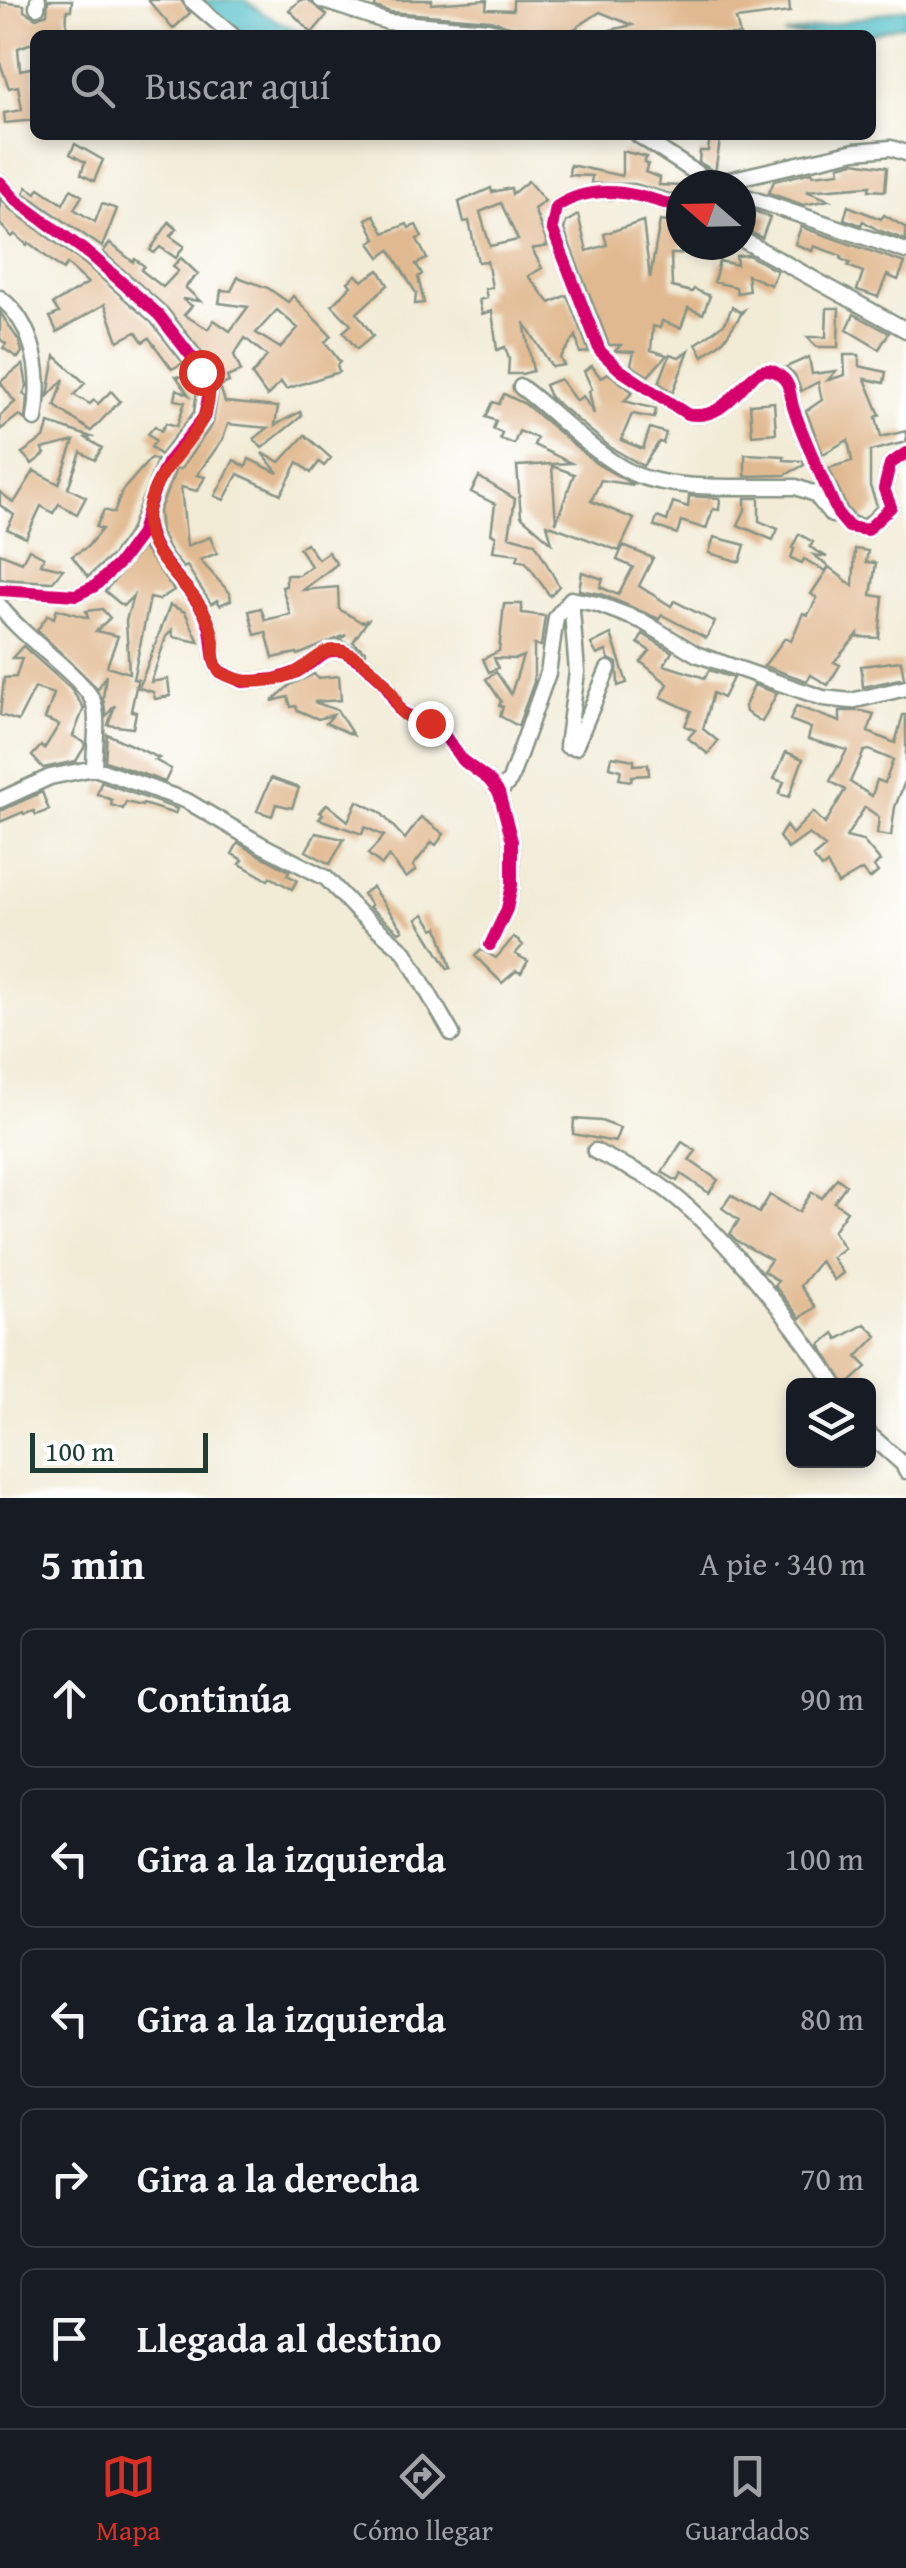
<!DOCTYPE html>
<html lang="es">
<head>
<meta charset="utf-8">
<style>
	body { margin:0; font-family:"Gentium Book Plus",serif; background:#242831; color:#f1f3f6 }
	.controls { position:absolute; right:30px; bottom:30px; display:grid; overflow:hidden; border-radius:15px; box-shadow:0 5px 15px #0003 }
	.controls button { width:90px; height:90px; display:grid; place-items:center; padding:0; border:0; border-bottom:2px solid #363941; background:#171b24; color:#f1f3f6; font:50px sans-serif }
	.compass { position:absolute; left:666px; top:170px; width:90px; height:90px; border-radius:50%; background:#171b24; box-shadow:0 5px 15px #0003; rotate:290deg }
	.scale { position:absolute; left:30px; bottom:25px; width:178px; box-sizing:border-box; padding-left:10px; border:5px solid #1f3d34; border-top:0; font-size:28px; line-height:35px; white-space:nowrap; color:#1f3d34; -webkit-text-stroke:8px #fff; paint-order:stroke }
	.stop { position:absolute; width:30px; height:30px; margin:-22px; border:8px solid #d93025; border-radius:50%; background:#fff }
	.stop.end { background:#d93025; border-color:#fff; box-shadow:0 2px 10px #0008 }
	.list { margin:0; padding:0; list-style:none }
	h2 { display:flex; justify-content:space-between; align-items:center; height:130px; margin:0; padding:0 40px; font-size:42px }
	h2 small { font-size:32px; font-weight:400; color:#9ea1a6 }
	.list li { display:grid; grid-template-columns:65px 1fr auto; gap:30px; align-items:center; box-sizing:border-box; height:140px; margin:0 20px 20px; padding:0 20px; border:2px solid #363941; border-radius:15px }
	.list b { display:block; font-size:38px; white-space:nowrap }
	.list em { font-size:32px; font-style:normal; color:#9ea1a6 }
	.icon { flex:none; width:55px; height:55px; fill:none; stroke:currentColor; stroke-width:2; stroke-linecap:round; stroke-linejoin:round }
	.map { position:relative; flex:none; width:906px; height:1498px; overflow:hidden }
	.search { position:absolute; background:#171b24; box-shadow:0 5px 15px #0003; left:30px; right:30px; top:30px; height:110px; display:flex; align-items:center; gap:25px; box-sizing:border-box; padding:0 35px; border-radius:15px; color:#9ea1a6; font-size:38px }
	.sheet { height:930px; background:#171b24 }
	nav { display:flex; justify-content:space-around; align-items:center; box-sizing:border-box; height:140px; border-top:2px solid #363941; background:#171b24; font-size:28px; color:#9ea1a6 }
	nav a { display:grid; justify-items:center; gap:5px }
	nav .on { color:#d93025 }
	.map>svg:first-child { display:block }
	.water { fill:#51bfc8; stroke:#387e7e; stroke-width:2.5 }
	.building { fill:#e1b990; fill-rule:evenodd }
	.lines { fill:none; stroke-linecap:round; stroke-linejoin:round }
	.street-casing { stroke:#889486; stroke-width:19 }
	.street { stroke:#fff; stroke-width:14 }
	.cycleway-casing { stroke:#fff; stroke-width:19 }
	.cycleway { stroke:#d6006c; stroke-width:12 }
	.route { stroke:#d93025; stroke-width:12 }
</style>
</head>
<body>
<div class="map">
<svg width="906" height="1498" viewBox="0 0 906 1498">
	<rect width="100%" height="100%" fill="#fff"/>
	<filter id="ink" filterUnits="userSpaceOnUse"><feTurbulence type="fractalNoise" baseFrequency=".01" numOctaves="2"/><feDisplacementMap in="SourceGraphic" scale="20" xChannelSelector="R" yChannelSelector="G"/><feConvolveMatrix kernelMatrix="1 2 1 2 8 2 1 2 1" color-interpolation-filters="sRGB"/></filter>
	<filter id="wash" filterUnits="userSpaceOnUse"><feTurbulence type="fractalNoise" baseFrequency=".0048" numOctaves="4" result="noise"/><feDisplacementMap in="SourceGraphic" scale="40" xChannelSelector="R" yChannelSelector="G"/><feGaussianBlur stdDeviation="2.25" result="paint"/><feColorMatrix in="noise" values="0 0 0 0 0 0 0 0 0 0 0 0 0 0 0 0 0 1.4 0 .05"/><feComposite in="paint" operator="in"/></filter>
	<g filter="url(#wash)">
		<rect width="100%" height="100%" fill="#f2ecd7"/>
		<path class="water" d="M196 0H245L264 14 306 35H236Z
			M906 8V24L867 35H784Z"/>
		<g id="blocks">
			<path class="building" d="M48 0H72L71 10H67L66 35H35V42L18 48 20 70 35 67V120L5 123 4 113 22 110 18 86 9 88 0 63V2L24 5V11L36 18 47 14Z
				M148 0H181L190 13 173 29Z
				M300 0H308L327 15 312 33 289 10Z
				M376 0H432L431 4 487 0 486 9 513 10V0H789L790 12 736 19 740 35H608L607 31 632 25 600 12 565 35H539L490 20 390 12 375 7Z
				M710 135H721L715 172 699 162 700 151H708Z
				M75 144 103 160 94 181 81 174 85 162 70 154Z
				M622 151 647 157 644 162 648 164 645 172 660 178 659 185 681 186V197L635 184 591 183 592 176 569 175 570 165 622 176Z
				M854 162 887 167 885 191 869 190 870 186 806 191 829 200 803 205 769 193 774 181 812 172 813 175 840 172 839 166Z
				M528 181 545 201 534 209 548 246 532 249 542 268 528 276 550 303 567 295 589 352 580 353 576 336 560 358 564 365 552 367 524 322 533 371 522 374H508L509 359 505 347 497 350 492 311 482 314 479 300 487 298 485 289 492 287 487 261 478 262 469 221 464 222 459 202 491 188 492 192 511 188 512 194ZM501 203 518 240 490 246 480 212Z
				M27 187 36 193 39 188 63 204 71 189 82 196 74 209 95 222 102 204 117 209 102 247 24 193Z
				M0 198 11 210 85 264 151 322 183 363 172 369 149 338 143 342 136 332 118 341 105 304 57 332 50 317 59 313 53 304 88 283 67 264 63 270 29 243 27 245 15 234 12 237 0 224Z
				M741 206 770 217 762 238 741 228Z
				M848 206 881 219 884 215 906 228V240L878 230 863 221 861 225 844 219Z
				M374 215 384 233 407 224 409 228 416 225 422 237 417 239 427 259 416 264 422 274 418 277 424 303 415 304 416 293 390 250 380 257 370 243 376 239 366 219Z
				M578 215 587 251 607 245 604 234 643 221 650 278 660 221 681 224V254H671L672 287 692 292 694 289 710 296 703 314 688 308 681 328 662 321 660 328 653 326 651 350 667 355 648 376 631 365 634 352 615 351 621 345H609L564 230 566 222Z
				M169 222 177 229 170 236 184 246 176 258 160 247 154 253 150 250Z
				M801 227 905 263 898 280 887 275 878 297 857 290 863 272 848 266 850 263 841 259 842 256 814 246 812 251 795 244Z
				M110 243 133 262 135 259 144 266 141 270 163 287 178 271 173 266 181 258 198 274 185 287 200 301 182 299 192 306 184 315 208 329 214 320 230 331 248 307 219 303 221 290 231 291 238 277 268 288 288 302 293 296 331 336 325 342 340 362 337 365 339 372 286 389 281 382 267 396 252 375 267 356 245 338 234 355 241 371 227 377 229 382 220 386 225 402 278 407 275 425 300 412 302 416 262 448 254 439 268 428 228 424 223 439 197 475 205 477 197 491 181 487 187 546 210 537 217 553 200 560 230 593 231 600 220 605 217 600 211 604 187 566 183 568 169 550 161 532 159 511 176 469H181L213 423 219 386 207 359 167 308 103 252ZM277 310 298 328 280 348 256 333Z
				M748 255 777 271 771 285 747 275 749 291 737 293 736 287 714 282 719 261 737 265 736 256Z
				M379 270 388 285 357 313 373 336 357 349 343 332 351 325 332 305 351 286 348 282 356 275 362 281Z
				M732 307 740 312 744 310 724 340 703 356 696 344 725 323Z
				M827 308H839L838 347H817L807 337H826Z
				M0 312 19 341 22 352 18 358 3 348 6 344 0 339Z
				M854 314 889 333 879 349 847 330Z
				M689 350 673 392H672L659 383 670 354 679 357Z
				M844 355H859V366L886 372 884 383 865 379 880 415 876 417 881 437 906 431V442L870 451V486L877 506 864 519 855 517 847 508 829 468 852 461 848 440 823 454 806 411 822 400 818 382 801 391 795 375 786 367 809 357 812 374 836 371 828 380 845 375Z
				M55 356 85 383 74 395 90 404 94 400 98 404 111 391 120 401 91 431 55 406 64 379 48 396Z
				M23 364 27 386 23 394 27 397 25 420 19 415 0 430V416L15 402 0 382Z
				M592 366 601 378 608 373 630 390 633 392 624 401 656 409 654 418 632 414 621 440 643 449 650 428 666 433 663 443 659 442 643 466 610 447 550 397 545 385 560 379 576 401 583 396 594 414 589 391 592 389 584 371Z
				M176 376 192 378 197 390 194 412 160 455 151 447 156 441 148 434 155 426 161 431 166 423 177 426 185 402 175 400 177 389 189 395Z
				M504 394 525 404 597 464 634 485 601 480 591 501 634 519 619 551 547 524 552 543 521 516 517 466 571 463 534 445 537 438 519 431 514 444 500 439 502 433 493 429 496 421 486 417 493 402 499 404ZM552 466 574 474 556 523Z
				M774 402 776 433 752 435 750 404Z
				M49 423 91 437 86 438 102 448 95 460 81 452 68 488 86 497 77 514 59 504 53 513 41 506 26 538 7 529 14 515 0 505V492L14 503 34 471 59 484 74 441 42 449 45 454 32 464 22 453 44 438Z
				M305 435 331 458 324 466 319 462 311 473 298 462 281 494 238 474 224 500 215 496 234 460 246 467 249 459 278 473 262 453 280 462Z
				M745 454 784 456V460L803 461 804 465 785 475 745 476Z
				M151 458 157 460 130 530 112 555 88 577 72 556 87 547 102 529 96 527 104 510 114 513 122 491Z
				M479 477 515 499 509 536 535 543 559 586 550 596 526 562 517 560 519 554 493 551 496 535 491 534 495 504 471 492Z
				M689 496 720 498 719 510 713 509 706 529 681 521 677 534 654 526 657 517 667 521 673 502 688 507Z
				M745 498H759V521L778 529 773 540 738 525 745 510Z
				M799 534 813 542 810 547 827 557 814 555 828 566 825 571 804 559 802 563 791 558 794 549 792 548Z
				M714 537 745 545 740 562 709 553Z
				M306 543 318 559 328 552 337 564 303 590 338 587 339 609 361 622 368 620 353 642 367 653 340 640 346 635 298 655 297 653 273 658 266 632 255 635 249 611 261 608 265 620 290 614 282 587 286 586V575H299L311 566 299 548Z
				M623 546 653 558 639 586 671 606 674 601 715 622 706 638 662 615 659 619 601 594 579 590 582 572 603 579 600 587 618 595 633 567 617 560Z
				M143 548 174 590 159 600 150 598 133 679 138 680 136 685H140L170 605 185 612 199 642 173 637 172 630 166 637 151 682 168 679 170 696 155 699 153 692 136 687 131 711 136 712 133 728 108 725 115 705 106 716 103 698 106 675 98 689 37 630 48 615 54 618 57 609 88 618 86 611 102 609 110 618 96 631 118 636 107 666 129 673 126 621 133 596 123 606 105 591Z
				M29 549 44 557 41 564 63 569 52 582 0 579V553L22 562Z
				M855 549 868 551 866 562 876 563 871 595 883 597 879 638 858 637V634L834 662 840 665 828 685 811 675 807 681 764 666 785 638 791 641 803 613 808 615 817 598 811 594 829 567 853 586Z
				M504 604H522V613L545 616 541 646 534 645V682L518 726 500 716 503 707 499 706 501 701 486 679 496 672 511 694 523 656 516 659 494 658 498 668 489 672 483 659 499 651Z
				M611 634 627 683 618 686 617 663 609 659 606 651 597 655 591 644Z
				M643 634 672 652 664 665 705 678 709 670 733 678 723 698 713 693 703 729 718 741 708 754 688 738 695 730 685 726 691 711 661 697 668 684 641 662 650 651 638 643Z
				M23 646 71 689 84 708 73 736 85 743 84 748 76 761 43 768 32 756 41 746 44 749 59 725 45 719 54 694 35 688 18 721 0 715 4 678 16 677 22 658H12Z
				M901 661 904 678 863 687 861 666Z
				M314 674 318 678 339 676 341 700 314 702 337 710 353 735 326 723 333 715 318 719 297 710 296 706 291 707 288 697 272 701 290 685Z
				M754 685 777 693 762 722 746 712 745 706Z
				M796 706 840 722V711H862L874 714 868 732 895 743 903 715H906V779L895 807 891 836 877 834 879 817 865 807 846 837 863 841 880 861 874 867 878 872 870 879 862 870 838 884 827 864 822 868 813 857 825 847 809 834 788 849 779 837 786 826 792 834 813 812 825 824 845 790 830 781 847 750 808 739 811 728 790 720ZM869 750 893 760 885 783 877 780 872 796 850 782 864 751Z
				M107 734 159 758 155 760 171 769 165 782 105 761Z
				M786 752 803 759 789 797 779 794 784 782 774 779Z
				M612 756 634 760V765L648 764 649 775 632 776 631 781 619 779 621 770 610 767Z
				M271 778 299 788 292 808 276 804 272 816 257 811Z
				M101 782 177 809 175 814 143 804 142 806 126 802 123 809 111 805 112 800 97 794Z
				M42 792 49 810 36 815 34 811 24 814 23 812 0 822V811Z
				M357 801 380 812 405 839 421 817 444 834 436 845 432 842 413 866 416 870 406 878 389 856 382 865 368 854 384 836 365 827 362 834 319 819 323 814 320 812 327 804 348 821Z
				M316 833 344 839 330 864 306 851Z
				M238 843 289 871 287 875 297 880 292 889 270 877 268 880 240 864 243 860 232 854Z
				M372 887 403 930 399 932 369 907 371 905 363 894Z
				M424 914 434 929 438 927 451 968 448 969 417 919Z
				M514 937 523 945 515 954 528 961 521 973 516 971 502 983 475 956 481 950 496 958Z
				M574 1119 601 1121 620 1128 615 1142 573 1134Z
				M682 1142 696 1151 689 1160 718 1180 709 1193 681 1174 677 1181 662 1172Z
				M837 1178 846 1185 834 1202 847 1211 833 1231 844 1248 832 1257 843 1273 834 1280 820 1261 800 1286 815 1307 800 1318 774 1285 778 1281 763 1271 771 1260 737 1241 730 1234 739 1220 722 1208 731 1195 759 1213 770 1195 799 1212 812 1192 822 1198Z
				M865 1324 877 1336 857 1357 867 1367 846 1386 820 1345 834 1333 838 1339Z"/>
		</g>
	</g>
	<g filter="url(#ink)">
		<use href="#blocks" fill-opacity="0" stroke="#889486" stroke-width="2.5"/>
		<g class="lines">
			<g class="street-casing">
				<path id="street" d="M191 0 232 35
					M321 0 388 22 488 30 509 35
					M37 7 38 0
					M638 135 715 185
					M0 182 17 201 92 256 159 315 198 365 209 392 204 417 167 463 155 488 140 535 120 562 95 586 76 595 0 590
					M707 185 855 151 891 148 906 153
					M741 195 906 251
					M681 208C639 195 596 180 556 207L552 228 600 351 620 370 687 414C739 425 749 345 783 378 791 385 790 397 793 407 805 443 823 479 838 514L849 527 867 530 891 507 884 489 890 464 906 453
					M741 239 906 330
					M0 298C36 325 42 377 35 419
					M521 387C556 413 594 455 632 473 672 492 751 486 796 487L815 494 832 515
					M147 517C148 557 185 579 203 611 216 633 208 654 219 671L243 682 275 679 297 672 330 651H343L364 664 384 682 400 711 442 732 462 760 489 780 499 793 512 841V885L507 909 490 945
					M571 599 577 672 567 746 575 747 608 669
					M0 606C19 635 87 679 94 704 99 723 94 749 94 768
					M499 793 510 780 548 673 556 617 571 599 597 604 642 621 696 654 823 698 851 701 906 688
					M0 800 50 777 94 768 187 801 262 845 326 878 358 912 404 951 452 1034
					M595 1151C615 1162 638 1171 657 1183 720 1226 792 1322 836 1386
					M868 1433 903 1464 906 1471"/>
			</g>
			<use href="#street" class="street"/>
			<g class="cycleway-casing">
				<path id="cycleway" d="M0 182 17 201 92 256 159 315 198 365 209 392 204 417 167 463 155 488 140 535 120 562 95 586 76 595 0 590
					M681 208C639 195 596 180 556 207L552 228 600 351 620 370 687 414C739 425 749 345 783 378 791 385 790 397 793 407 805 443 823 479 838 514L849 527 867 530 891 507 884 489 890 464 906 453
					M147 517C148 557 185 579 203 611 216 633 208 654 219 671L243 682 275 679 297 672 330 651H343L364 664 384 682 400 711 442 732 462 760 489 780 499 793 512 841V885L507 909 490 945"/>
			</g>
			<use href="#cycleway" class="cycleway"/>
		</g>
	</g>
	<g class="lines" filter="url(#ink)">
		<path class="route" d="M201 372C204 378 209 387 209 393 211 437 145 468 147 523 148 555 185 581 200 606 207 616 213 630 214 642 214 654 212 660 219 671 241 686 278 684 301 669 313 661 326 646 342 651 362 657 385 680 395 698 396 701 399 709 401 712 408 720 421 721 430 723"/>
	</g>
</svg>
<div class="controls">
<button><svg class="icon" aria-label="layers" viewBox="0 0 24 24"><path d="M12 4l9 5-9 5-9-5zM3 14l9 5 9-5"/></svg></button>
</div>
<svg class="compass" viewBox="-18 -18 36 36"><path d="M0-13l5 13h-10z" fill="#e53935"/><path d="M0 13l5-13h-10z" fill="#9ea1a6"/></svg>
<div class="scale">100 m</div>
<div class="stop" style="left:201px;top:372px"></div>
<div class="stop end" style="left:430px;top:723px"></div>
<div class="search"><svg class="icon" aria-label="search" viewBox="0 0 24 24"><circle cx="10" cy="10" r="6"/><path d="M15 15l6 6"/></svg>Buscar aquí</div>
</div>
<section class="sheet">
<h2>5 min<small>A pie · 340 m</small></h2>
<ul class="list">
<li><svg class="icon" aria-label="ahead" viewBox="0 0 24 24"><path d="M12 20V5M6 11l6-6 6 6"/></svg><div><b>Continúa</b></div><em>90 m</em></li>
<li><svg class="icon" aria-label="left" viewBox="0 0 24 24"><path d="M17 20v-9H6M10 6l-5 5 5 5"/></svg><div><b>Gira a la izquierda</b></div><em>100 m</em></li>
<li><svg class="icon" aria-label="left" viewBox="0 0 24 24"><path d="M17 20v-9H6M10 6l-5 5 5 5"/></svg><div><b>Gira a la izquierda</b></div><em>80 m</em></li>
<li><svg class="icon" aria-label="right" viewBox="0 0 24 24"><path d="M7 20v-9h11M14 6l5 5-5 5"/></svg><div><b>Gira a la derecha</b></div><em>70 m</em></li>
<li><svg class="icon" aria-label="arrive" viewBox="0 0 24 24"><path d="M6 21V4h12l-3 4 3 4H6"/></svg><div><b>Llegada al destino</b></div></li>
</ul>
</section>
<nav>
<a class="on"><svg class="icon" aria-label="map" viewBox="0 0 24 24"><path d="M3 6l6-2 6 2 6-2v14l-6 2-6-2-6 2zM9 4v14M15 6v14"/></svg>Mapa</a>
<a><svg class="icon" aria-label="directions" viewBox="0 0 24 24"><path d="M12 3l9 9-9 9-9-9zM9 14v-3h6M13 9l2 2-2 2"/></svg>Cómo llegar</a>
<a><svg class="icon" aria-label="saved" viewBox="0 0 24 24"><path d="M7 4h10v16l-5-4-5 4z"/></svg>Guardados</a>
</nav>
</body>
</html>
